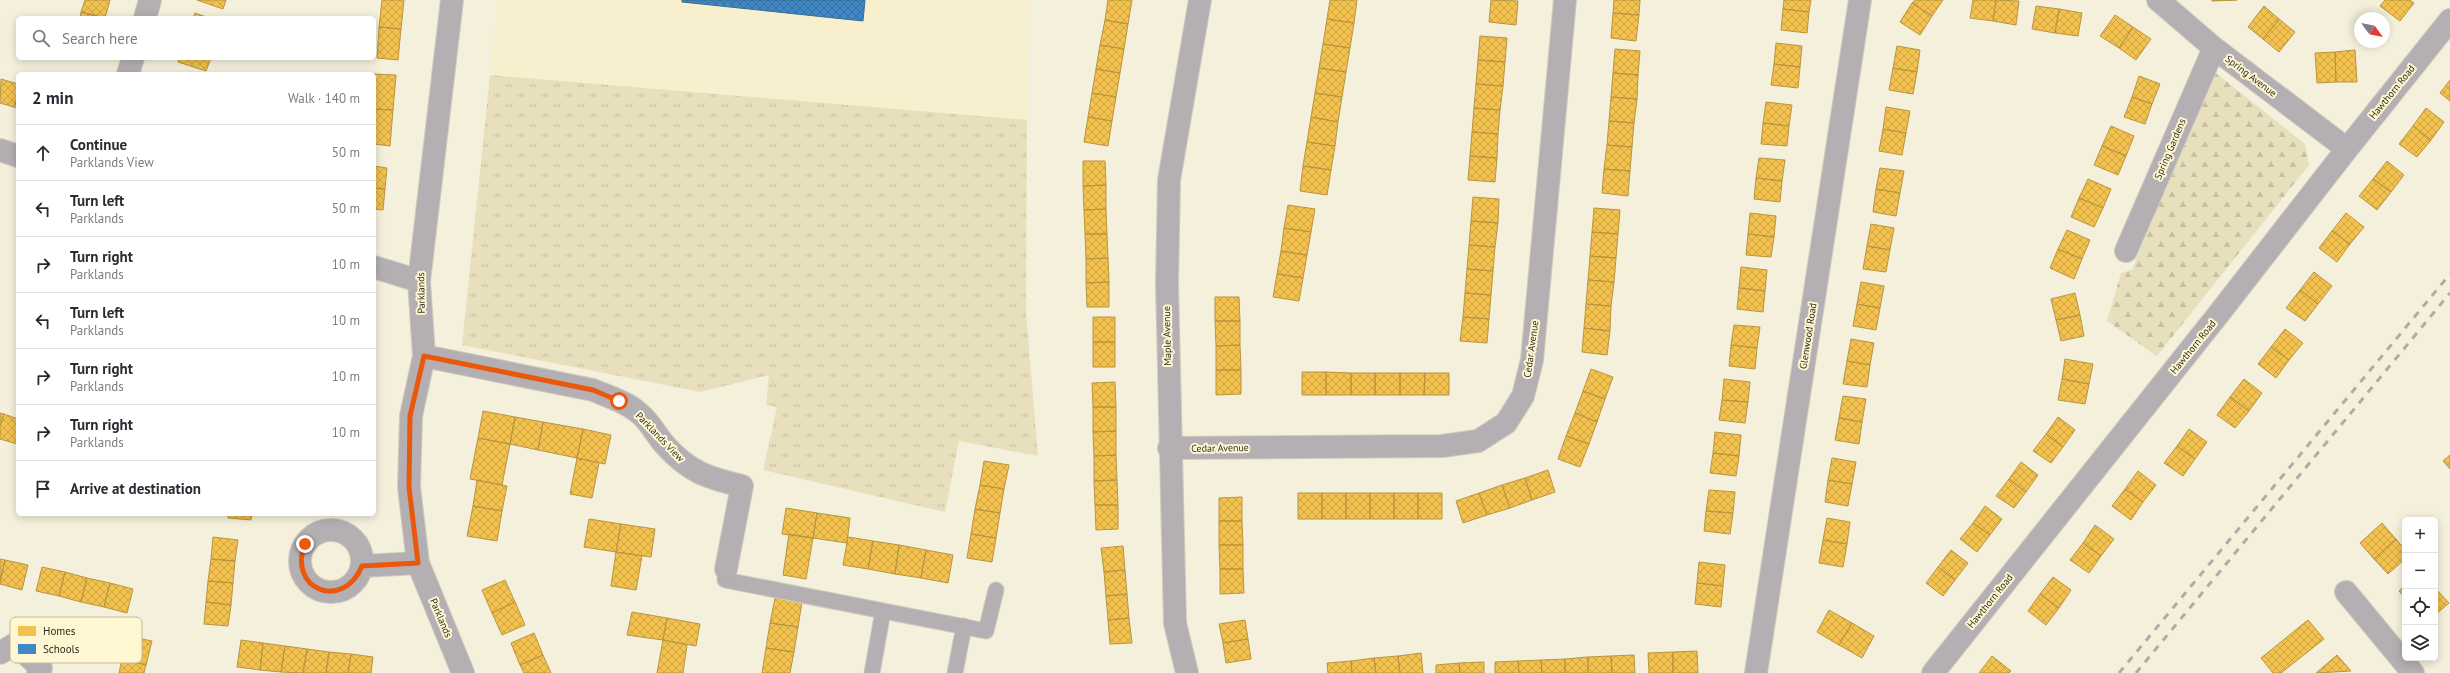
<!DOCTYPE html>
<html lang="en">
<head>
<meta charset="utf-8">
<style>
	body { margin:0; font-family:"PT Sans",sans-serif; background:#f2f2f3; color:#2b2b33 }
	.controls { position:absolute; right:12px; bottom:12px; display:grid; overflow:hidden; border-radius:6px; box-shadow:0 2px 10px #0003 }
	.controls button { width:36px; height:36px; display:grid; place-items:center; padding:0; border:0; border-bottom:1px solid #e1e1e2; background:#fff; color:#2b2b33; font:20px sans-serif }
	.compass { position:absolute; left:2354px; top:12px; width:36px; height:36px; border-radius:50%; background:#fff; box-shadow:0 2px 10px #0003; rotate:123deg }
	.stop { position:absolute; width:12px; height:12px; margin:-9px; border:3px solid #ea580c; border-radius:50%; background:#fff }
	.stop.end { background:#ea580c; border-color:#fff; box-shadow:0 1px 4px #0008 }
	.list { margin:0; padding:0; list-style:none }
	h2 { display:flex; justify-content:space-between; align-items:center; height:52px; margin:0; padding:0 16px; font-size:17px }
	h2 small { font-size:13px; font-weight:400; color:#7c7c81 }
	.list li { display:grid; grid-template-columns:26px 1fr auto; gap:12px; align-items:center; box-sizing:border-box; height:56px; padding:0 16px; border-top:1px solid #e1e1e2 }
	.list b { display:block; font-size:15px; white-space:nowrap }
	.list p { margin:0; font-size:13px; white-space:nowrap; color:#7c7c81 }
	.list em { font-size:13px; font-style:normal; color:#7c7c81 }
	.icon { flex:none; width:22px; height:22px; fill:none; stroke:currentColor; stroke-width:2; stroke-linecap:round; stroke-linejoin:round }
	.map { position:relative; flex:none; width:2450px; height:673px; overflow:hidden }
	.search { position:absolute; background:#fff; box-shadow:0 2px 10px #0003; left:16px; top:16px; width:360px; height:44px; display:flex; align-items:center; gap:10px; box-sizing:border-box; padding:0 14px; border-radius:6px; color:#7c7c81; font-size:15px }
	.panel { position:absolute; background:#fff; box-shadow:0 2px 10px #0003; left:16px; top:72px; width:360px; height:444px; border-radius:6px }
	.map>svg:first-child { display:block }
	.built { fill:#f7efce }
	.forest { fill:url(#forest-firs) }
	.park { fill:url(#park-tufts) }
	.homes { fill:url(#homes-cross-hatch); stroke:#b89540 }
	.schools { fill:url(#schools-cross-hatch); stroke:#3b6d94 }
	.lines { fill:none; stroke-linecap:round; stroke-linejoin:round }
	.service-casing { stroke:#cfcbbd; stroke-width:17 }
	.minor-casing { stroke:#cfcbbd; stroke-width:24 }
	.service { stroke:#b3afb3; stroke-width:15 }
	.minor { stroke:#b3afb3; stroke-width:22 }
	.rail { stroke:#afaca8; stroke-width:3; stroke-dasharray:7 7; stroke-linecap:butt }
	.route { stroke:#ea580c; stroke-width:5 }
	.labels { text-anchor:middle; dominant-baseline:central; stroke-width:4; stroke-linejoin:round; paint-order:stroke }
	.street-label { font-size:10px; fill:#312d20; stroke:#fff6d2 }
	.key { fill:#fff6d2; stroke:#c1ba9d; stroke-width:1 }
	.key-label { font-size:11px; fill:#312d20 }
</style>
</head>
<body>
<div class="map">
<svg width="2450" height="673" viewBox="0 0 2450 673">
	<defs>
		<pattern id="forest-firs" width="22" height="20" patternUnits="userSpaceOnUse"><rect width="22" height="20" fill="#e8e0bd"/><path d="M5 1l3.5 6h-7zM16 11l3.5 6h-7z" fill="#c7c0a2"/></pattern>
		<pattern id="park-tufts" width="24" height="20" patternUnits="userSpaceOnUse"><rect width="24" height="20" fill="#e8e0bd"/><path d="M3 7l-1-3M5 7V3M7 7l1-3M15 17l-1-3M17 17v-4M19 17l1-3" fill="none" stroke="#c7c0a2"/></pattern>
		<pattern id="homes-cross-hatch" width="8" height="8" patternUnits="userSpaceOnUse"><rect width="8" height="8" fill="#f2c14e"/><path d="M0 0l8 8M0 8l8-8" fill="none" stroke="#d0a644"/></pattern>
		<pattern id="schools-cross-hatch" width="8" height="8" patternUnits="userSpaceOnUse"><rect width="8" height="8" fill="#3f88c5"/><path d="M0 0l8 8M0 8l8-8" fill="none" stroke="#3570a0"/></pattern>
	</defs>
	<rect width="100%" height="100%" fill="#f4f0dc"/>
	<path class="built" d="M498 0H1029L1027 120 490 75Z"/>
	<path class="forest" d="M2212 70 2305 144 2309 165 2157 356 2107 321 2121 273 2132 270Z"/>
	<path class="park" d="M490 75 1027 120 1026 312 1038 456 959 441 945 512 763 470 777 407 766 405 769 375 700 392 462 345Z"/>
	<path class="homes" d="M85 0H110L105 18 81 12Z
		M197 0H226L223 9Z
		M382 0H404L401 29 379 27Z
		M1108 0H1132L1128 24 1105 20Z
		M1330 0H1357L1354 23 1327 19Z
		M1491 0 1518 1 1516 25 1489 22Z
		M1614 0H1640L1639 15 1613 13Z
		M1784 0H1811L1809 12 1783 9Z
		M1915 0H1943L1932 16 1912 3Z
		M1973 0H1996L1993 21 1970 18Z
		M1996 0 2019 1 2016 25 1993 21Z
		M2212 0H2237L2212 1Z
		M2385 0H2410L2414 3 2400 21 2380 6Z
		M1912 3 1932 16 1920 35 1900 22Z
		M2036 6 2059 9 2055 33 2032 29Z
		M2264 6 2279 19 2263 39 2248 27Z
		M1783 9 1809 12 1807 33 1781 30Z
		M2059 9 2082 13 2078 36 2055 33Z
		M81 12 104 18H80Z
		M195 13 209 18H193Z
		M1613 13 1639 15 1636 41 1611 38Z
		M2115 15 2133 27 2119 48 2100 36Z
		M1327 19 1354 23 1350 48 1323 44Z
		M2279 19 2295 32 2279 52 2263 39Z
		M1105 20 1128 24 1124 49 1100 45Z
		M379 27 401 29 398 60 377 58Z
		M2133 27 2151 39 2136 60 2119 48Z
		M1480 36 1507 38 1505 62 1478 60Z
		M1776 43 1802 46 1800 67 1774 64Z
		M1323 44 1350 48 1346 72 1319 68Z
		M1100 45 1124 49 1120 73 1096 69Z
		M1897 46 1920 50 1917 72 1893 68Z
		M1615 49 1640 51 1638 75 1613 73Z
		M2355 50 2357 82H2336L2335 52Z
		M2335 52 2336 82 2317 83 2315 53Z
		M179 58H211L206 71 178 62Z
		M1478 60 1505 62 1503 86 1476 84Z
		M1774 64 1800 67 1798 88 1771 85Z
		M1319 68 1346 72 1342 97 1315 93Z
		M1893 68 1917 72 1913 94 1889 90Z
		M1096 69 1120 73 1116 97 1092 93Z
		M1613 73 1638 75 1637 99 1611 97Z
		M373 74 396 75 393 110 374 109Z
		M2139 76 2160 84 2152 104 2132 97Z
		M1 79 18 84V94L14 107 0 103Z
		M2450 80V101L2440 93Z
		M1476 84 1503 86 1500 110 1474 108Z
		M1092 93 1116 97 1112 121 1088 117Z
		M1315 93 1342 97 1338 122 1311 117Z
		M18 94V109L14 107Z
		M1611 97 1637 99 1634 123 1609 121Z
		M2132 97 2152 104 2145 124 2124 117Z
		M1766 102 1792 105 1789 126 1763 123Z
		M1886 107 1910 111 1906 133 1883 129Z
		M1474 108 1500 110 1498 134 1472 132Z
		M2426 108 2444 122 2431 140 2413 126Z
		M374 109 393 110 390 146 374 144Z
		M1088 117 1112 121 1108 146 1084 142Z
		M1311 117 1338 122 1335 146 1307 142Z
		M1609 121 1634 123 1632 147 1607 145Z
		M1763 123 1789 126 1787 146 1761 144Z
		M2111 126 2134 136 2126 156 2102 146Z
		M2413 126 2431 140 2417 157 2399 144Z
		M1883 129 1906 133 1902 155 1879 151Z
		M1472 132 1498 134 1497 158 1470 156Z
		M1307 142 1335 146 1331 170 1303 166Z
		M1607 145 1632 147 1630 171 1604 169Z
		M2102 146 2126 156 2118 175 2094 165Z
		M1470 156 1497 158 1495 182 1468 180Z
		M1759 158 1785 160 1782 181 1756 178Z
		M1083 161H1105L1106 185 1083 186Z
		M2387 161 2404 175 2391 192 2373 179Z
		M374 166 387 168 385 189 374 188Z
		M1303 166 1331 170 1327 195 1300 191Z
		M1880 168 1904 171 1900 193 1876 189Z
		M1604 169 1630 171 1628 196 1602 193Z
		M1756 178 1782 181 1780 202 1754 199Z
		M2088 179 2111 189 2103 208 2079 198Z
		M2373 179 2391 192 2377 210 2359 196Z
		M1106 185V209L1084 210 1083 186Z
		M374 188 385 189 383 210 374 209Z
		M1876 189 1900 193 1896 216 1873 212Z
		M1473 197 1499 199 1498 223 1471 221Z
		M2079 198 2103 208 2094 227 2071 217Z
		M1288 205 1315 209 1311 232 1284 228Z
		M1594 208 1620 210 1618 234 1592 232Z
		M1106 209 1107 234H1085L1084 210Z
		M1750 213 1776 216 1774 237 1748 234Z
		M2346 213 2364 227 2350 244 2332 231Z
		M1471 221 1498 223 1495 247 1469 245Z
		M1871 224 1894 228 1890 250 1867 246Z
		M1284 228 1311 232 1307 255 1281 251Z
		M2067 230 2090 240 2082 259 2058 249Z
		M2332 231 2350 244 2337 262 2319 248Z
		M1592 232 1618 234 1616 258 1590 256Z
		M1085 234H1107L1108 258 1086 259Z
		M1748 234 1774 237 1771 257 1746 255Z
		M1469 245 1495 247 1493 271 1467 269Z
		M1867 246 1890 250 1886 272 1863 269Z
		M2058 249 2082 259 2074 279 2050 268Z
		M1281 251 1307 255 1303 278 1277 274Z
		M1590 256 1616 258 1614 282 1588 280Z
		M1108 258 1109 282 1086 283V259Z
		M1741 267 1767 270 1765 291 1739 288Z
		M1467 269 1493 271 1491 295 1465 293Z
		M2314 272 2332 286 2318 304 2300 290Z
		M1277 274 1303 278 1299 301 1273 297Z
		M1588 280 1614 282 1611 306 1586 304Z
		M1109 282V307H1087L1086 283Z
		M1861 282 1884 286 1880 308 1857 304Z
		M1739 288 1765 291 1763 312 1737 309Z
		M2300 290 2318 304 2305 321 2286 308Z
		M1465 293 1491 295 1489 319 1463 317Z
		M2075 293 2080 315 2056 320 2051 299Z
		M1215 297H1239L1240 321H1215Z
		M1586 304 1611 306 1610 331 1584 328Z
		M1857 304 1880 308 1876 330 1853 326Z
		M2080 315 2084 336 2061 341 2056 320Z
		M1093 317H1115V342H1093Z
		M1463 317 1489 319 1487 343 1460 341Z
		M1215 321H1240V345L1216 346Z
		M1734 325 1760 327 1757 348 1731 345Z
		M1584 328 1610 331 1607 355 1582 352Z
		M2285 329 2303 343 2289 360 2271 347Z
		M1851 339 1874 343 1870 365 1847 361Z
		M1093 342H1115V367H1093Z
		M1240 345 1241 370H1216V346Z
		M1731 345 1757 348 1755 369 1729 366Z
		M2271 347 2289 360 2276 378 2258 364Z
		M2065 359 2093 364 2089 384 2062 379Z
		M1847 361 1870 365 1867 387 1843 384Z
		M1591 369 1613 377 1605 399 1583 391Z
		M1216 370H1241V394L1216 395Z
		M1302 372H1326V395H1302Z
		M1326 372 1351 373V395H1326Z
		M1351 373H1375V395H1351Z
		M1375 373H1400V395H1375Z
		M1400 373H1425L1424 395H1400Z
		M1425 373H1449V395H1424Z
		M1724 379 1750 382 1748 402 1722 400Z
		M2062 379 2089 384 2085 404 2058 400Z
		M2244 379 2262 393 2249 411 2230 397Z
		M1115 382 1116 407H1093L1092 383Z
		M1583 391 1605 399 1597 422 1575 413Z
		M1843 396 1866 399 1862 422 1839 418Z
		M2230 397 2249 411 2235 428 2217 415Z
		M1722 400 1748 402 1745 423 1719 420Z
		M1093 407H1116V431L1093 432Z
		M483 411 515 417 510 444 478 438Z
		M0 413 4 414 0 426Z
		M1575 413 1597 422 1589 444 1566 436Z
		M4 414 18 419 17 444 0 439V426Z
		M515 417 543 422 538 450 510 444Z
		M2058 417 2075 430 2063 447 2046 434Z
		M1839 418 1862 422 1859 444 1835 440Z
		M543 422 583 429 577 458 538 450Z
		M583 429 611 435 605 464 577 458Z
		M2189 429 2207 442 2195 459 2177 446Z
		M1116 431V455L1094 456 1093 432Z
		M1715 432 1741 435 1739 456 1713 453Z
		M2046 434 2063 447 2051 463 2033 451Z
		M1566 436 1589 444 1580 467 1558 459Z
		M478 438 510 444 502 485 470 479Z
		M2177 446 2195 459 2183 476 2164 463Z
		M1713 453 1739 456 1736 476 1710 473Z
		M1116 455 1117 480 1094 481V456Z
		M2450 455V469L2443 461Z
		M577 458 599 463 592 498 570 494Z
		M1832 458 1856 462 1852 484 1828 480Z
		M984 461 1009 465 1004 489 980 485Z
		M2021 462 2038 475 2026 492 2009 479Z
		M1548 470 1555 492 1532 500 1525 478Z
		M2138 471 2156 485 2143 502 2125 489Z
		M1525 478 1532 500 1510 508 1502 485Z
		M2009 479 2026 492 2014 508 1996 496Z
		M477 480 507 486 502 511 473 506Z
		M1117 480 1118 505H1095L1094 481Z
		M1828 480 1852 484 1848 506 1825 502Z
		M980 485 1004 489 1000 513 975 509Z
		M1502 485 1510 508 1487 515 1479 493Z
		M2125 489 2143 502 2131 520 2112 506Z
		M1709 490 1735 492 1733 513 1706 511Z
		M1298 493H1322V519H1298Z
		M1322 493H1346V519H1322Z
		M1346 493H1370V519H1346Z
		M1370 493H1394V519H1370Z
		M1394 493H1418V519H1394Z
		M1418 493H1442V519H1418Z
		M1479 493 1487 515 1463 523 1456 501Z
		M1242 497V521H1219V498Z
		M1095 505H1118V529L1096 530Z
		M473 506 502 511 497 541 467 536Z
		M1985 506 2002 519 1990 535 1973 523Z
		M786 508 817 513 813 538 782 534Z
		M975 509 1000 513 996 538 971 534Z
		M1706 511 1733 513 1730 534 1704 531Z
		M817 513 850 518 847 543 813 538Z
		M228 514H252L251 520 228 518Z
		M1827 518 1850 522 1847 544 1823 540Z
		M589 519 621 524 616 552 584 547Z
		M1219 521H1242L1243 545H1219Z
		M1973 523 1990 535 1977 552 1960 539Z
		M2382 523 2396 539 2374 559 2360 543Z
		M621 524 655 529 651 557 616 552Z
		M2095 525 2114 539 2101 556 2083 543Z
		M789 534 813 538 806 579 783 575Z
		M971 534 996 538 992 562 967 558Z
		M213 537 238 540 235 561 211 559Z
		M848 537 873 541 868 569 843 565Z
		M2396 539 2405 550V559L2388 574 2374 559Z
		M1823 540 1847 544 1843 567 1819 563Z
		M873 541 899 545 895 574 868 569Z
		M2083 543 2101 556 2089 573 2070 560Z
		M899 545 926 550 921 578 895 574Z
		M1219 545H1243V569H1220Z
		M1123 546 1125 570 1104 572 1101 548Z
		M926 550 953 555 948 583 921 578Z
		M1951 550 1968 563 1955 580 1938 567Z
		M616 552 642 556 636 590 611 586Z
		M0 559 5 560 0 581Z
		M211 559 235 561 233 583 208 581Z
		M5 560 28 565 22 590 0 584Z
		M1699 562 1725 565 1723 586 1697 583Z
		M42 567 65 572 59 596 36 591Z
		M1938 567 1955 580 1943 596 1926 583Z
		M1220 569H1243L1244 593 1220 594Z
		M1125 570 1127 594 1106 596 1104 572Z
		M65 572 87 578 81 602 59 596Z
		M2053 577 2071 590 2059 608 2040 594Z
		M87 578 110 583 104 607 81 602Z
		M505 580 515 602 492 613 482 590Z
		M208 581 233 583 231 605 206 602Z
		M110 583 133 589 127 613 104 607Z
		M1697 583 1723 586 1721 607 1695 604Z
		M2405 585V598L2399 591Z
		M2435 588 2449 603 2435 615Z
		M1127 594 1129 618 1108 620 1106 596Z
		M2040 594 2059 608 2046 625 2028 611Z
		M775 598 802 602 798 627 770 623Z
		M206 602 231 605 228 626 204 624Z
		M515 602 525 625 502 635 492 613Z
		M1829 610 1852 623 1839 645 1817 632Z
		M632 612 667 618 663 640 627 635Z
		M667 618 700 624 696 646 663 640Z
		M1129 618 1132 643 1110 644 1108 620Z
		M1245 620 1248 639 1223 643 1219 624Z
		M2308 620 2324 639 2281 673H2273L2261 658Z
		M770 623 798 627 794 652 766 648Z
		M1852 623 1874 636 1862 658 1839 645Z
		M534 633 543 655 520 665 511 643Z
		M128 636 152 641 146 665 122 659Z
		M1248 639 1251 659 1226 663 1223 643Z
		M241 640 263 643 260 670 237 667Z
		M663 640 687 645 683 673H657Z
		M263 643 285 646 281 672 260 670Z
		M285 646 307 649 303 673 281 672Z
		M766 648 794 652 790 673H762Z
		M307 649 329 652 326 673H303Z
		M1697 651 1698 673H1673V652Z
		M329 652 351 654 348 673H326Z
		M1673 652V673H1649L1648 653Z
		M1421 653 1423 673H1400L1398 656Z
		M351 654 373 657 371 673H348Z
		M543 655 551 673H524L520 665Z
		M1634 655 1635 673H1612L1611 656Z
		M2337 655 2351 671 2316 673Z
		M1398 656 1400 673H1376L1374 658Z
		M1611 656 1612 673H1588V657Z
		M1992 656 2011 671 2009 673H1979Z
		M1588 657V673H1565V659Z
		M1374 658 1376 673H1352L1351 661Z
		M122 659 146 665 144 673H119Z
		M1565 659V673H1542L1541 660Z
		M1541 660 1542 673H1519L1518 661Z
		M1351 661 1352 673H1328L1327 663Z
		M1518 661 1519 673H1495V662Z
		M1484 662V673H1460L1459 663Z
		M1459 663 1460 673H1436V665Z"/>
	<path class="schools" d="M682 0H865L863 21 682 2Z"/>
	<g class="lines">
		<g class="service-casing">
			<path id="service" d="M726 569 725 580 986 631 996 590
				M872 673 883 611
				M955 673 964 626"/>
		</g>
		<g class="minor-casing">
			<path id="minor" d="M452 0 419 281 424 356 411 416 409 487 418 563 463 673
				M2158 0 2214 48 2347 149
				M145 18 150 0
				M128 74 133 58
				M0 150 18 156
				M2126 251 2214 48
				M374 267 419 281
				M424 356 593 390C609 397 627 402 640 414 650 422 656 435 665 445 689 472 708 478 742 486L726 569
				M1169 448 1442 446 1478 441 1506 423 1523 396 1532 360 1565 0
				M300 561a31 31 0 1 1 62 0a31 31 0 1 1-62 0Z
				M362 566 418 563
				M2346 592 2413 673
				M0 653 15 644 41 668 38 673
				M1187 673 1175 623 1167 284 1169 180 1200 0
				M1756 673 1860 0
				M1933 673 2221 311 2347 149 2450 20"/>
		</g>
		<use href="#service" class="service"/>
		<use href="#minor" class="minor"/>
		<path class="rail" d="M2119 673 2450 274
			M2136 673 2450 293"/>
	</g>
	<g class="lines">
		<path class="route" d="M305 544C287 589 343 612 362 566L418 563 409 487 410 416 424 356 593 390 619 401"/>
	</g>
	<g class="labels">
		<g class="street-label">
			<text transform="translate(2251 76) rotate(37)">Spring Avenue</text>
			<text transform="translate(2392 92) rotate(-51)">Hawthorn Road</text>
			<text transform="translate(2170 149) rotate(-67)">Spring Gardens</text>
			<text transform="translate(421 293) rotate(-91)">Parklands</text>
			<text transform="translate(1167 336) rotate(-91)">Maple Avenue</text>
			<text transform="translate(1808 336) rotate(-81)">Glenwood Road</text>
			<text transform="translate(2193 347) rotate(-51)">Hawthorn Road</text>
			<text transform="translate(1531 349) rotate(-82)">Cedar Avenue</text>
			<text transform="translate(660 437) rotate(46)">Parklands View</text>
			<text transform="translate(1220 448) rotate(-1)">Cedar Avenue</text>
			<text transform="translate(1990 601) rotate(-51)">Hawthorn Road</text>
			<text transform="translate(441 618) rotate(67)">Parklands</text>
		</g>
	</g>
	<rect x="10" y="617" width="132" height="46" rx="6" class="key"/>
	<rect x="18" y="626" width="18" height="10" fill="#f2c14e"/>
	<rect x="18" y="644" width="18" height="10" fill="#3f88c5"/>
	<g class="key-label">
		<text x="43" y="635">Homes</text>
		<text x="43" y="653">Schools</text>
	</g>
</svg>
<div class="controls">
<button>+</button>
<button>−</button>
<button><svg class="icon" aria-label="locate" viewBox="0 0 24 24"><circle cx="12" cy="12" r="6"/><path d="M12 2v4M12 18v4M2 12h4M18 12h4"/></svg></button>
<button><svg class="icon" aria-label="layers" viewBox="0 0 24 24"><path d="M12 4l9 5-9 5-9-5zM3 14l9 5 9-5"/></svg></button>
</div>
<svg class="compass" viewBox="-18 -18 36 36"><path d="M0-13l5 13h-10z" fill="#e53935"/><path d="M0 13l5-13h-10z" fill="#7c7c81"/></svg>
<div class="stop" style="left:619px;top:401px"></div>
<div class="stop end" style="left:305px;top:544px"></div>
<div class="search"><svg class="icon" aria-label="search" viewBox="0 0 24 24"><circle cx="10" cy="10" r="6"/><path d="M15 15l6 6"/></svg>Search here</div>
<section class="panel">
<h2>2 min<small>Walk · 140 m</small></h2>
<ul class="list">
<li><svg class="icon" aria-label="ahead" viewBox="0 0 24 24"><path d="M12 20V5M6 11l6-6 6 6"/></svg><div><b>Continue</b><p>Parklands View</p></div><em>50 m</em></li>
<li><svg class="icon" aria-label="left" viewBox="0 0 24 24"><path d="M17 20v-9H6M10 6l-5 5 5 5"/></svg><div><b>Turn left</b><p>Parklands</p></div><em>50 m</em></li>
<li><svg class="icon" aria-label="right" viewBox="0 0 24 24"><path d="M7 20v-9h11M14 6l5 5-5 5"/></svg><div><b>Turn right</b><p>Parklands</p></div><em>10 m</em></li>
<li><svg class="icon" aria-label="left" viewBox="0 0 24 24"><path d="M17 20v-9H6M10 6l-5 5 5 5"/></svg><div><b>Turn left</b><p>Parklands</p></div><em>10 m</em></li>
<li><svg class="icon" aria-label="right" viewBox="0 0 24 24"><path d="M7 20v-9h11M14 6l5 5-5 5"/></svg><div><b>Turn right</b><p>Parklands</p></div><em>10 m</em></li>
<li><svg class="icon" aria-label="right" viewBox="0 0 24 24"><path d="M7 20v-9h11M14 6l5 5-5 5"/></svg><div><b>Turn right</b><p>Parklands</p></div><em>10 m</em></li>
<li><svg class="icon" aria-label="arrive" viewBox="0 0 24 24"><path d="M6 21V4h12l-3 4 3 4H6"/></svg><div><b>Arrive at destination</b></div></li>
</ul>
</section>
</div>
</body>
</html>
